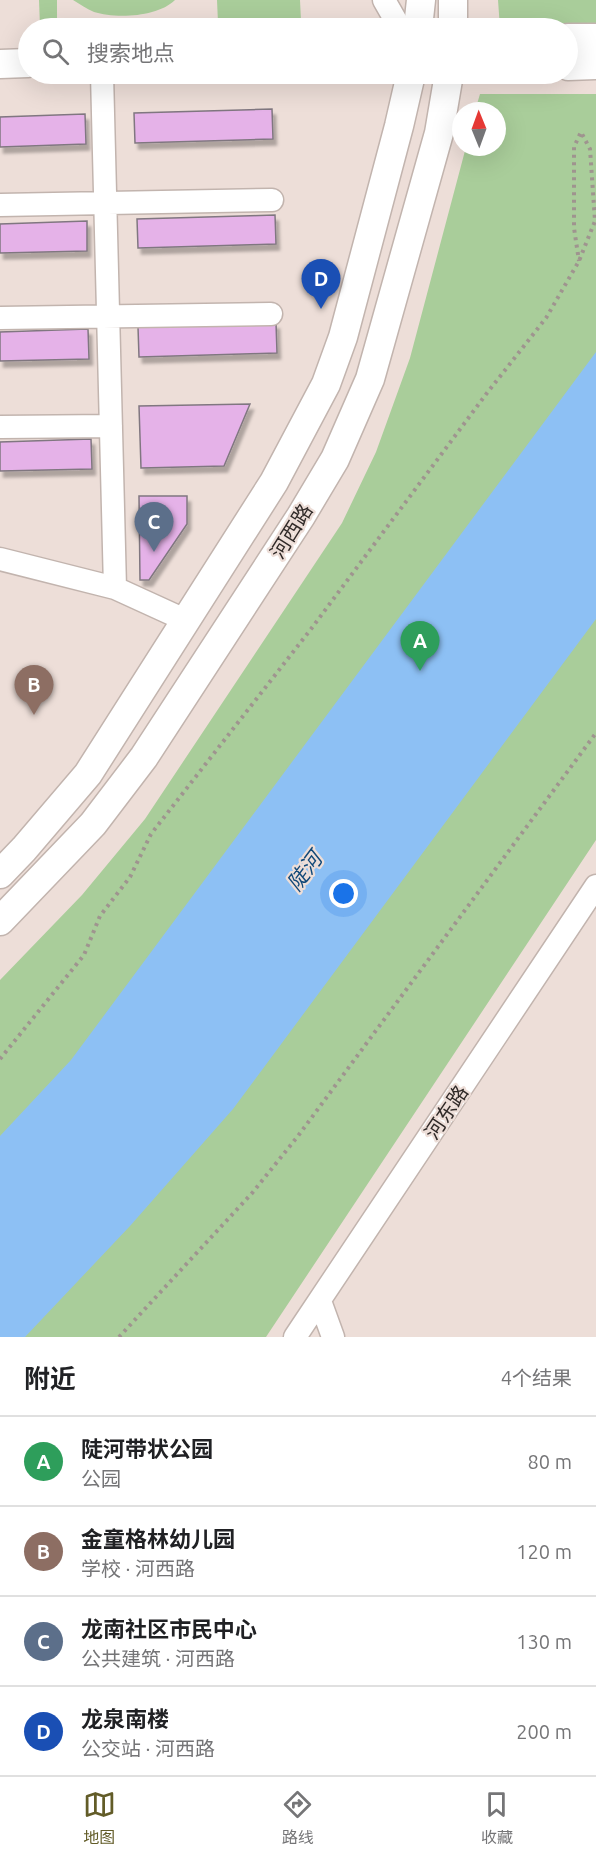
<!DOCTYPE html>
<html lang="zh">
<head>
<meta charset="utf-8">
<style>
	body { margin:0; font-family:Ubuntu,"Noto Sans SC",sans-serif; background:#f2f2f2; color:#202124 }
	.compass { position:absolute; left:452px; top:102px; width:54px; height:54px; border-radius:50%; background:#fff; box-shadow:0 6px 24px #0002; rotate:359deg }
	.you { position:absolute; left:344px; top:894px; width:21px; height:21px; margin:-15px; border:4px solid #fff; border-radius:50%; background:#1a73e8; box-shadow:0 0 0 9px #1a73e833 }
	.badge { display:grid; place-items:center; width:39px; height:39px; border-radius:50%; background:#625c28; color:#fff; font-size:20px; font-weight:700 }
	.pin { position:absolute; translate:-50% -50px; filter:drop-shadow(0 2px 3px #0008) }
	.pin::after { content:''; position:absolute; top:32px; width:21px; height:18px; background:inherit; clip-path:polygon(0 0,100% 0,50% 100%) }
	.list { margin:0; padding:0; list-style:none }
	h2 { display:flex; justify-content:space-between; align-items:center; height:78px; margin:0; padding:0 24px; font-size:26px }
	h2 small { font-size:20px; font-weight:400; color:#757577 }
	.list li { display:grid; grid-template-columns:39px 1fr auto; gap:18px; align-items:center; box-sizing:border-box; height:90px; padding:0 24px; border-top:2px solid #e0e0e0 }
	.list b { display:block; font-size:22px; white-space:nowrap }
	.list p { margin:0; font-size:20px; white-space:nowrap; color:#757577 }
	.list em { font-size:20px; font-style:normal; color:#757577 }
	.icon { flex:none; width:33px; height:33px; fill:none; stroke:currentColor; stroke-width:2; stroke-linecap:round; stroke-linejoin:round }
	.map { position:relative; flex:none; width:596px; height:1337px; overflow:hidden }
	.search { position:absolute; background:#fff; box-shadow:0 6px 24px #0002; left:18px; right:18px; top:18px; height:66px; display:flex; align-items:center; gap:15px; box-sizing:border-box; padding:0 21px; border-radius:33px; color:#757577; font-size:22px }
	.sheet { height:438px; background:#fff }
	nav { display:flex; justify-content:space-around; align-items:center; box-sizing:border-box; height:84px; border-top:2px solid #e0e0e0; background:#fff; font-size:16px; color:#757577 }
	nav a { display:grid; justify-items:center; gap:3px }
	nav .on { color:#625c28 }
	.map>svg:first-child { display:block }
	.green { fill:#a9cd9a }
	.water { fill:#8dc0f4 }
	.building { fill:#e5b2e8; stroke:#807780; stroke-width:1.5; filter:url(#shadow) }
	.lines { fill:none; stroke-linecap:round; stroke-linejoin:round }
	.minor-casing { stroke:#c2b4ae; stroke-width:25 }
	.major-casing { stroke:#c2b4ae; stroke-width:31 }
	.path { stroke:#9f948f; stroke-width:4; stroke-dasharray:3 4.5; stroke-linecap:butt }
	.minor { stroke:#fff; stroke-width:22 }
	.major { stroke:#fff; stroke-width:28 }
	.labels { text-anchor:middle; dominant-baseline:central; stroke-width:4.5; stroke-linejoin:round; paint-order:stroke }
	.street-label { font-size:20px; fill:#302a28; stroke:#edded8 }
	.water-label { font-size:21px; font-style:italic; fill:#114878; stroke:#edded8 }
</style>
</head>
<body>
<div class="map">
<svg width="596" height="1337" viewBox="0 0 596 1337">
	<defs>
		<filter id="shadow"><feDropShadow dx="3.5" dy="6" stdDeviation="1.5" flood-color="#0004"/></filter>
	</defs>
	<rect width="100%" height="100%" fill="#edded8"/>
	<path class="green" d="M39 0H57V27H40Z
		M73 0H175C158 17 116 19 94 12 87 9 80 4 73 0Z
		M217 0H300L301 21 218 23Z
		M498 0H596V42L568 28H500Z
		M480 94H596V840L266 1337H0V980L82 895 145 819 342 523 376 452 410 358 466 147H497V111H475Z"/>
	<path class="water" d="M596 352V619L233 1109 130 1226 25 1337H0V1136L71 1060Z"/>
	<path class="building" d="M272 109 273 139 135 143 134 113Z
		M85 114 86 144 0 147V117Z
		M275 215 276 244 138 248 137 219Z
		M87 221V251L0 253V224Z
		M276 323 277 353 139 357 138 327Z
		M88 329 89 359 0 361V332Z
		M250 404 224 466 141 468 139 406Z
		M91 439 92 469 0 471V442Z
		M139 496H187V524L149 580H140Z"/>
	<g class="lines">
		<g class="minor-casing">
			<path id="minor" d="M384 0 400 28
				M102 74 115 588
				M0 205 272 200
				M0 318 271 314
				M0 427 111 426
				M0 559 115 588 185 620
				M320 1301 333 1337
				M295 1337 596 886"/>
		</g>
		<g class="major-casing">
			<path id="major" d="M418 28 421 0
				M453 28V0
				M568 38H596
				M0 64 28 63
				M568 66 596 65
				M0 874 24 849 88 774 274 482 326 384 343 337 399 126 411 74
				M0 921 93 824 144 757 301 516 335 459 370 379 439 133 449 74"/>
		</g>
		<path class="path" d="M0 1059 84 955 100 916 130 877 151 834 311 629 487 393 546 318 579 261 595 221 590 149 581 132 574 147V228L579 261
			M119 1337 253 1192 298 1136 596 733"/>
		<use href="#minor" class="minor"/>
		<use href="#major" class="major"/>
	</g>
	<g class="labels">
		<g class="street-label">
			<text transform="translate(291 531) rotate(-58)">河西路</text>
			<text transform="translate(446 1112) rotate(-56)">河东路</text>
		</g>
		<g class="water-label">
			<text transform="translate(304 871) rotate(-53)">陡河</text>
		</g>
	</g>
</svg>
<svg class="compass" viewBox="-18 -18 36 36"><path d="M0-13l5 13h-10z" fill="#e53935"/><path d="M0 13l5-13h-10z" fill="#757577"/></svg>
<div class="you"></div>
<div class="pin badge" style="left:420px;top:671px;background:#2e9e5b">A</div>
<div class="pin badge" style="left:34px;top:715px;background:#8d6e63">B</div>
<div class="pin badge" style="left:154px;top:552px;background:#5c6f8a">C</div>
<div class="pin badge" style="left:321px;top:309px;background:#1a4fb4">D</div>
<div class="search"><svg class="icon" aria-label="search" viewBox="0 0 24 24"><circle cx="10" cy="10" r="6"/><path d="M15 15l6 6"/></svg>搜索地点</div>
</div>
<section class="sheet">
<h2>附近<small>4个结果</small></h2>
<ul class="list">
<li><span class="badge" style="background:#2e9e5b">A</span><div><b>陡河带状公园</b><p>公园</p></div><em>80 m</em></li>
<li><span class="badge" style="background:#8d6e63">B</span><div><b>金童格林幼儿园</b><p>学校 · 河西路</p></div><em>120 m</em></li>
<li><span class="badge" style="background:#5c6f8a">C</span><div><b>龙南社区市民中心</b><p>公共建筑 · 河西路</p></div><em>130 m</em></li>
<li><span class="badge" style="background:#1a4fb4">D</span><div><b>龙泉南楼</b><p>公交站 · 河西路</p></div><em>200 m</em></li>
</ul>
</section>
<nav>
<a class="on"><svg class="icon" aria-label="map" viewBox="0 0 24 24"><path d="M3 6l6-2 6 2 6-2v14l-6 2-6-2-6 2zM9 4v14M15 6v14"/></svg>地图</a>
<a><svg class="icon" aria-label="directions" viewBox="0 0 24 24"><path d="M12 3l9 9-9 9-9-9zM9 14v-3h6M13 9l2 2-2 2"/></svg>路线</a>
<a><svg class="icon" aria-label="saved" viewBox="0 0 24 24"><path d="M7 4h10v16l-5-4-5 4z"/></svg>收藏</a>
</nav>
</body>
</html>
